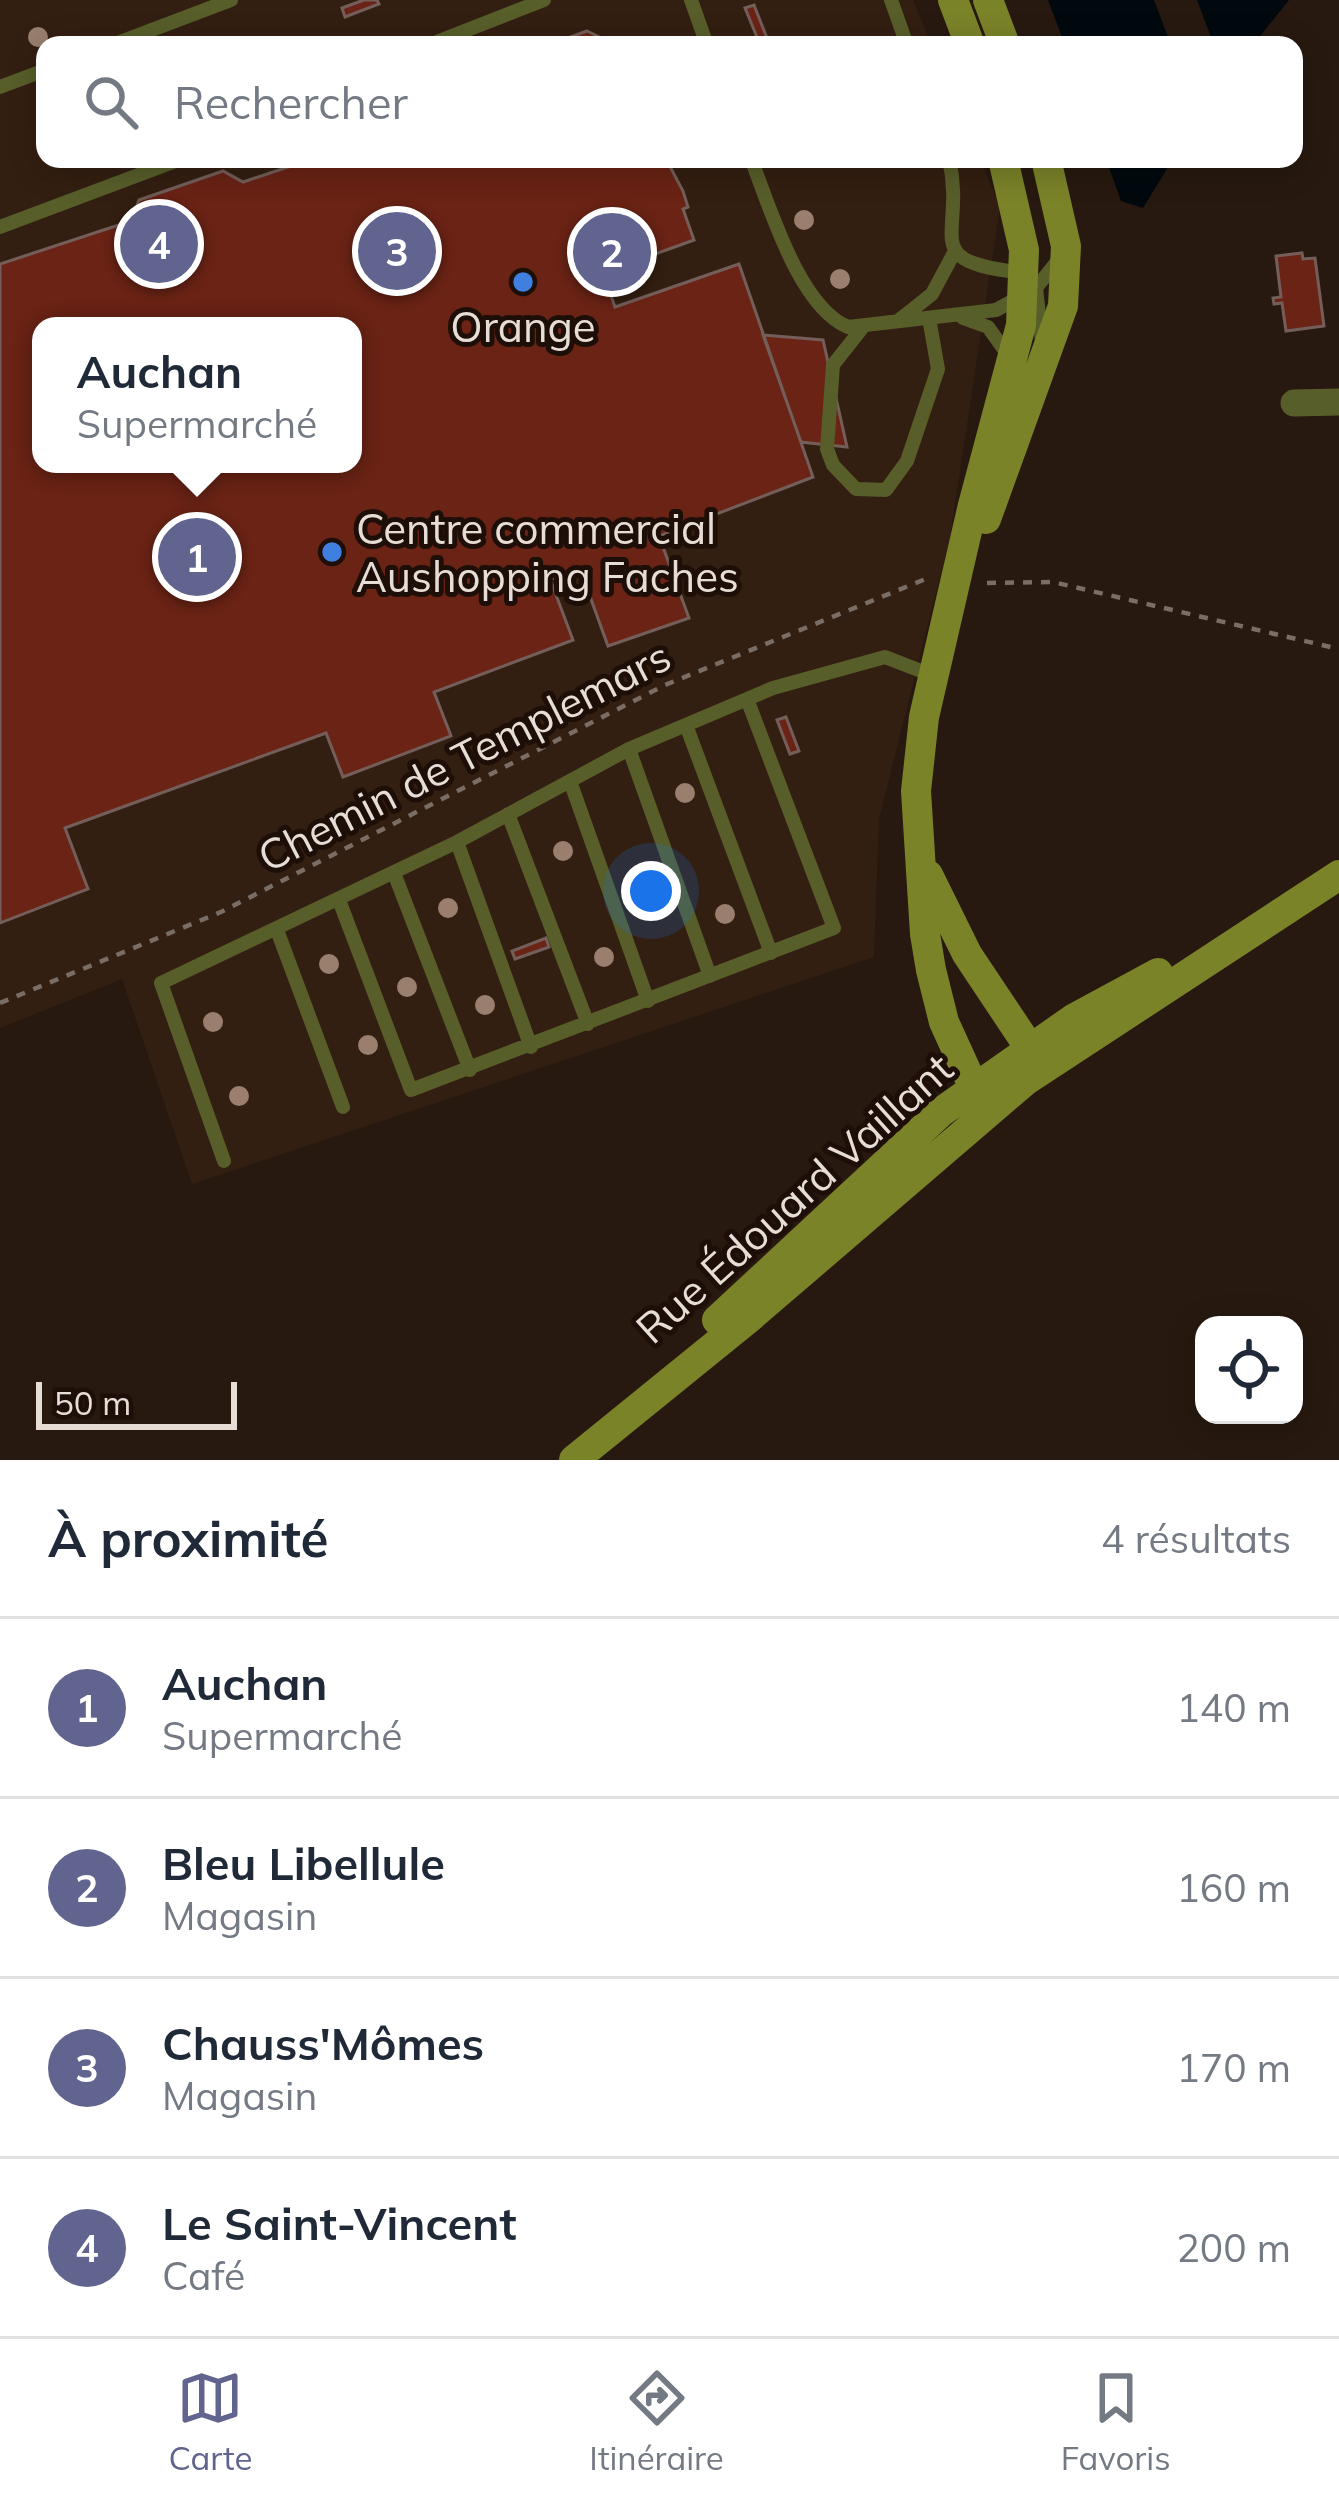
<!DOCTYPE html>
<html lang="fr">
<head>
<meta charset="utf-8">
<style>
	body { margin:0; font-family:Mulish,sans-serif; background:#f6f6f7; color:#1f2937 }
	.controls { position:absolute; right:36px; bottom:36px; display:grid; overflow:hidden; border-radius:24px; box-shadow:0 6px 30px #0003 }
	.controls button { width:108px; height:108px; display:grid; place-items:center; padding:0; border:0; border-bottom:3px solid #e0e1e3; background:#fff; color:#1f2937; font:60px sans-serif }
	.scale { position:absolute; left:36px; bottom:30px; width:201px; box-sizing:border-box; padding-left:12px; border:6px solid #e7ddd7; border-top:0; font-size:33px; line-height:42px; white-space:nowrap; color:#e7ddd7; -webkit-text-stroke:9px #1d0f07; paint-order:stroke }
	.you { position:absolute; left:651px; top:891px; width:42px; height:42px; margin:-30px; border:9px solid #fff; border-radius:50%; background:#1a73e8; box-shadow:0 0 0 18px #1a73e833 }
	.badge { display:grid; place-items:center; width:78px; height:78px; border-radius:50%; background:#61648e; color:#fff; font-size:39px; font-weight:700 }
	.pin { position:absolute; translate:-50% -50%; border:6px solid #fff; box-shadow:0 3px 12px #0006 }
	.popup { position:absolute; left:32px; top:317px; width:330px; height:156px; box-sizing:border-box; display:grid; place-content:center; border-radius:24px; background:#fff; filter:drop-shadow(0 3px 9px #0005); font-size:39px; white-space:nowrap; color:#747a83 }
	.popup b { font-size:45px; color:#1f2937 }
	.popup::after { content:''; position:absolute; left:50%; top:100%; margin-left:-24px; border:24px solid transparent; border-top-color:#fff }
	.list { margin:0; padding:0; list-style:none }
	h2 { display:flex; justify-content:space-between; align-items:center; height:156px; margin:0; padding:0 48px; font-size:51px }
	h2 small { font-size:39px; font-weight:400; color:#747a83 }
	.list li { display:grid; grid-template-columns:78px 1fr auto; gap:36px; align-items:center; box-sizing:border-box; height:180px; padding:0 48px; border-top:3px solid #e0e1e3 }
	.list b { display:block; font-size:45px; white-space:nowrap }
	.list p { margin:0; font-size:39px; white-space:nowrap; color:#747a83 }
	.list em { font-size:39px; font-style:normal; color:#747a83 }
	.icon { flex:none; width:66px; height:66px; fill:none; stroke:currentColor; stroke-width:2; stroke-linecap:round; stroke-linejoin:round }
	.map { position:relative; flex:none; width:1339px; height:1460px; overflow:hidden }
	.search { position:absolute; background:#fff; box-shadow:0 6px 30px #0003; left:36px; right:36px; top:36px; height:132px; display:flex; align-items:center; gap:30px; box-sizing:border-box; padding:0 42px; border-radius:24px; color:#747a83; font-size:45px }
	.sheet { height:876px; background:#fff }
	nav { display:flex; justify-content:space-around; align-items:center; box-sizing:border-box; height:168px; border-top:3px solid #e0e1e3; background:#fff; font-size:33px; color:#747a83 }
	nav a { display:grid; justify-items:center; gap:6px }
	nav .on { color:#61648e }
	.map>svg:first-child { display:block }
	.built { fill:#331f11; fill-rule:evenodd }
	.water { fill:#01090e }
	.building { fill:#6a2315; stroke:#735e59; stroke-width:3; fill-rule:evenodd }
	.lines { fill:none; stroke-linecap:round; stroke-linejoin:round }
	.path { stroke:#7a6d65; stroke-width:4.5; stroke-dasharray:9 9; stroke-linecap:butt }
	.lane { stroke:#585e2a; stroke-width:14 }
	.street { stroke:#585e2a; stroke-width:27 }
	.secondary { stroke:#7b8329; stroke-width:30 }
	.tree { fill:#9a7f6e }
	.shop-dot { fill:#3f7fe0; stroke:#1d0f07; stroke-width:4.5 }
	.labels { text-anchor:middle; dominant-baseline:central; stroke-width:10; stroke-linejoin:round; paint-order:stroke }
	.poi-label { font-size:42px; fill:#e7ddd7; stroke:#1d0f07 }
	.street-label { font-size:42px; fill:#e7ddd7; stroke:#1d0f07 }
</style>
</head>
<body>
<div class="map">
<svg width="1339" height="1460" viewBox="0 0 1339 1460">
	<rect width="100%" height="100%" fill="#27190f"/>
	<path class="built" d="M0 0H913L932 45H45V159H980L1000 207 950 537 879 819 874 957 192 1184 122 979 0 1028ZM41 326H353V464H41Z"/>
	<path class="water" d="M1048 0H1154L1171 45H1065Z
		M1197 0H1289L1253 45H1214Z
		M1106 159H1173L1143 208 1121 201Z"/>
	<path class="building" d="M364 0H377L379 4 345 17 342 8Z
		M754 5 767 38 759 42 745 8Z
		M587 31 616 45H548L557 42Z
		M312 159H666L683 191 688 207 683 209 694 240 603 273 615 307 739 264 813 477 659 536 689 618 608 646 580 569 550 579 573 640 434 692 451 736 343 777 326 733 65 828 88 889 0 923V264L131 221 139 200 223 171 243 182ZM41 326H353V464H41Z
		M1302 253 1303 259 1315 258 1324 326 1286 331 1282 303 1274 304 1273 298 1281 297 1276 256Z
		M763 335 823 340 847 447 801 442Z
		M786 717 799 751 790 754 777 720Z
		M546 938 549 947 515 959 512 951Z"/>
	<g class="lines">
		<path class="path" d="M987 583 1053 582 1339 649
			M0 1003 221 912 665 685 928 578"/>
		<path class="lane" d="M691 0 707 45
			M891 0 907 45
			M112 45 231 0
			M429 45 544 0
			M0 87 45 70
			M751 159C770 207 799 307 848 327L996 310 1036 288 1060 258
			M949 159C967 238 914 261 1025 273L1036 288 1042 342
			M0 227 181 159
			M963 318 988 327 1008 355
			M898 321 932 294 955 251
			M863 327 833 365 827 449 833 465 856 489 886 490 907 461 938 369 929 318
			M686 725 771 953
			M629 749 710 976
			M570 781 648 1001
			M508 814 588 1024
			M457 842 531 1047
			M394 873 470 1070
			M339 900 411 1090 834 928 747 699
			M277 930 343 1107
			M224 1161 161 983 457 842 629 749 773 688 885 657 934 676"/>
		<path class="street" d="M1294 403 1339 402"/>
		<path class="secondary" d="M953 0 970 45
			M988 0 1005 45
			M986 519 1063 306 1066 246 1046 159
			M928 875 967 954 1041 1065
			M985 1112 944 1022 931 970 925 934 916 791 924 717 973 505 1021 325 1024 250 1003 159
			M717 1320 941 1112 1073 1019 1158 973
			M574 1460 749 1318 1025 1081 1339 875"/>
	</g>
	<g class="tree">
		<circle cx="38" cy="37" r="10"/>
		<circle cx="804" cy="220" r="10"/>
		<circle cx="840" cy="279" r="10"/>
		<circle cx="685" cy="793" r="10"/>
		<circle cx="563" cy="851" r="10"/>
		<circle cx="645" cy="876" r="10"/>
		<circle cx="448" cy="908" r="10"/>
		<circle cx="725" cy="914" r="10"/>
		<circle cx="604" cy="957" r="10"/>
		<circle cx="329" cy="964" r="10"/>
		<circle cx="407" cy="987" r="10"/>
		<circle cx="485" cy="1005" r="10"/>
		<circle cx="213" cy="1022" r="10"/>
		<circle cx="368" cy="1045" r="10"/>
		<circle cx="239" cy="1096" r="10"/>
	</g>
	<g class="shop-dot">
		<circle cx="523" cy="282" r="12"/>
		<circle cx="332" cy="552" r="12"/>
	</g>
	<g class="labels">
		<g class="poi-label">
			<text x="523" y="326">Orange</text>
			<text x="356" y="528" text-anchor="start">Centre commercial<tspan x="356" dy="48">Aushopping Faches</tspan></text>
		</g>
		<g class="street-label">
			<text transform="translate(464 756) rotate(-27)">Chemin de Templemars</text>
			<text transform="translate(794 1198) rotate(-42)">Rue Édouard Vaillant</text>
		</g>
	</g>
</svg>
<div class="controls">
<button><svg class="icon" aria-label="locate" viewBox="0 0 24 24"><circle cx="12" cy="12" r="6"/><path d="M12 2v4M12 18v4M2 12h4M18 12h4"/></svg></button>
</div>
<div class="scale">50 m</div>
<div class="you"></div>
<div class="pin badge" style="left:197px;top:557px">1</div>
<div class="popup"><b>Auchan</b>Supermarché</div>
<div class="pin badge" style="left:612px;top:252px">2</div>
<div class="pin badge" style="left:397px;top:251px">3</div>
<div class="pin badge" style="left:159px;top:244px">4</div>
<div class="search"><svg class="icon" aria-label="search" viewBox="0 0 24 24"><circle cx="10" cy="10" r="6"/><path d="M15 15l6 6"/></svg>Rechercher</div>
</div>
<section class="sheet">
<h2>À proximité<small>4 résultats</small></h2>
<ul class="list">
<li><span class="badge">1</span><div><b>Auchan</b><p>Supermarché</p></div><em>140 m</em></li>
<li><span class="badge">2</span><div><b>Bleu Libellule</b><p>Magasin</p></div><em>160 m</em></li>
<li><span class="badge">3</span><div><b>Chauss'Mômes</b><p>Magasin</p></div><em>170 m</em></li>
<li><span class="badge">4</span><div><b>Le Saint-Vincent</b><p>Café</p></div><em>200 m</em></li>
</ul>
</section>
<nav>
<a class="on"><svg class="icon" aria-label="map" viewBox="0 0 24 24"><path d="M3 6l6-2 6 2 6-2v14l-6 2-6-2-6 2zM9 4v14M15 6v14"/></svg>Carte</a>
<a><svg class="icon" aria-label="directions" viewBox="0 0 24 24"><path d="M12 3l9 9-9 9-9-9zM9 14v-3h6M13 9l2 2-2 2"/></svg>Itinéraire</a>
<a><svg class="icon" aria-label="saved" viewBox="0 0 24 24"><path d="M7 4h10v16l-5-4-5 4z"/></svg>Favoris</a>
</nav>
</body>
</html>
